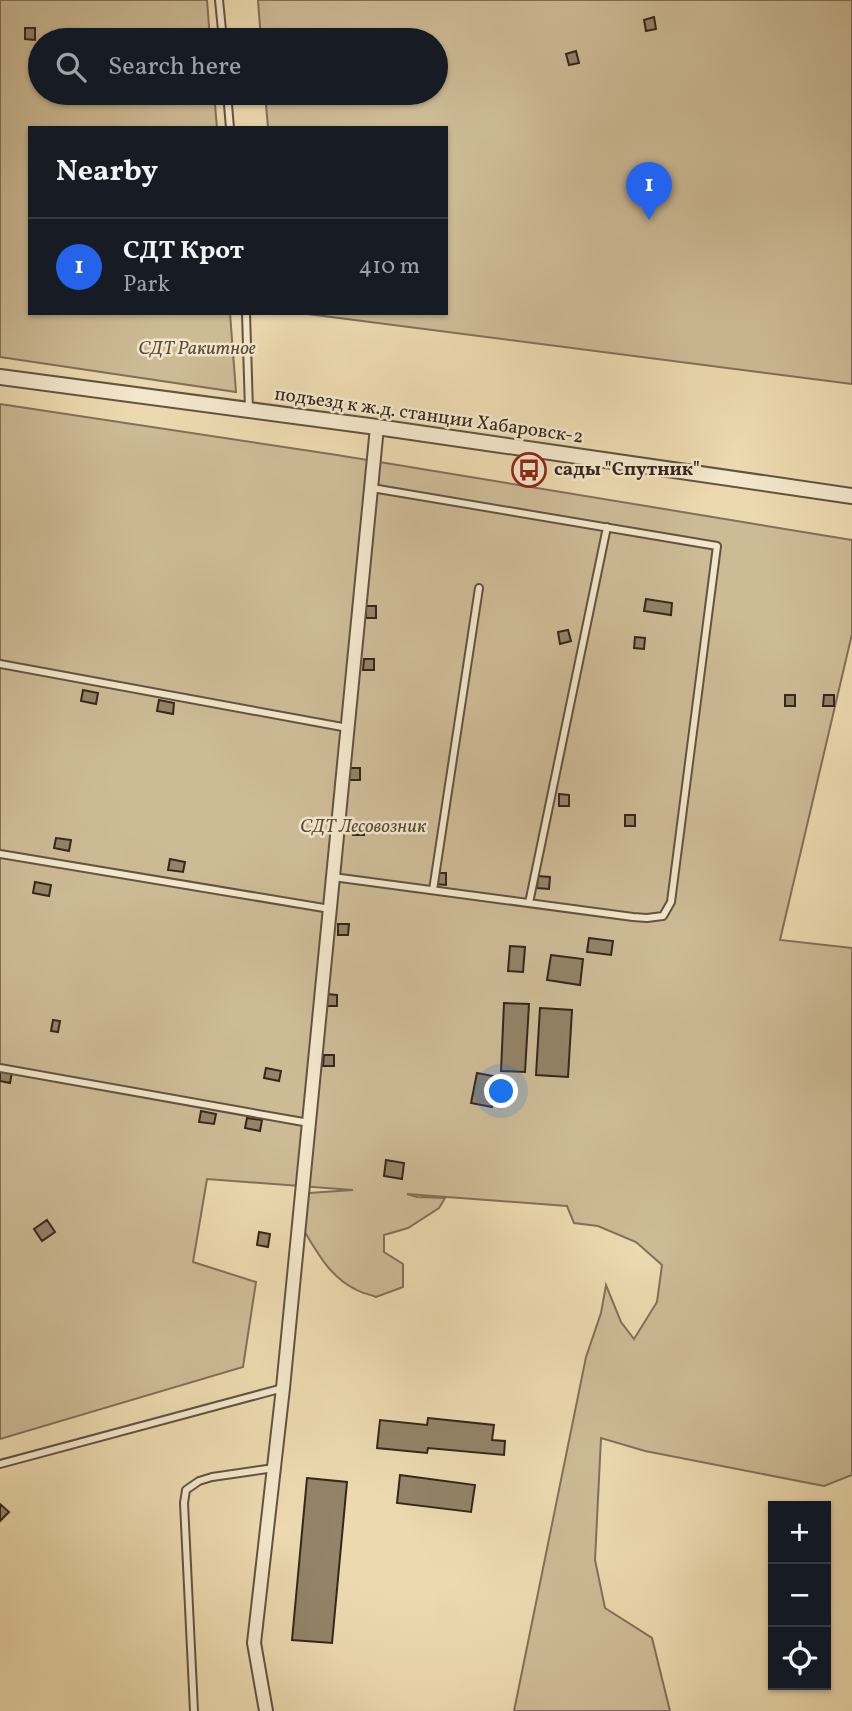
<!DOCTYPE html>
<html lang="en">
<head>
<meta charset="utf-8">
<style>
	body { margin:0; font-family:Vollkorn,serif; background:#242831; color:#f1f3f6 }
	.controls { position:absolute; right:21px; bottom:21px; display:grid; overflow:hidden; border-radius:0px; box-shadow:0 2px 5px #0004 }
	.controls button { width:63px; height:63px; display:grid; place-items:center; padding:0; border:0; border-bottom:2px solid #363941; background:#171b24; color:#f1f3f6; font:35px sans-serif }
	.you { position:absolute; left:502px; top:1092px; width:24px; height:24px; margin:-18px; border:5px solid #fff; border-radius:50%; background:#1a73e8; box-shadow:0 0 0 10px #1a73e833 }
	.badge { display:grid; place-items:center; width:46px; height:46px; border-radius:50%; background:#2563eb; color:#fff; font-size:23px; font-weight:700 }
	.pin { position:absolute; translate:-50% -58px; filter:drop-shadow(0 2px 4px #0008) }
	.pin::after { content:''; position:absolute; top:37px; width:24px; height:21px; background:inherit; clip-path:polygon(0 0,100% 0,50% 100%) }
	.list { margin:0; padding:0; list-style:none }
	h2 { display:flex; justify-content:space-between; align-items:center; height:91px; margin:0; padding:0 28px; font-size:30px }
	h2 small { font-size:23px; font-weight:400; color:#9ea1a6 }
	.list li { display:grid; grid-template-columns:46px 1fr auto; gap:21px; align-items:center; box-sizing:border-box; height:98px; padding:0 28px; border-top:2px solid #363941 }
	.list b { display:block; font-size:26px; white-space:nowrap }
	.list p { margin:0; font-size:23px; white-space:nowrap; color:#9ea1a6 }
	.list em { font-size:23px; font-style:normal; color:#9ea1a6 }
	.icon { flex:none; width:38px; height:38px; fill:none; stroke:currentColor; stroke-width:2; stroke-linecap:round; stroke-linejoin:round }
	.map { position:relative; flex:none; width:852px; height:1711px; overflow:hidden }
	.search { position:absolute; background:#171b24; box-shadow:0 2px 5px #0004; left:28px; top:28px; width:420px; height:77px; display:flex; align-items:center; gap:18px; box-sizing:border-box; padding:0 24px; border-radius:38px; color:#9ea1a6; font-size:26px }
	.panel { position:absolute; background:#171b24; box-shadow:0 2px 5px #0004; left:28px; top:126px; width:420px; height:189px; border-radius:0px }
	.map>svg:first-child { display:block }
	.green { fill:#cdbb96; stroke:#817059; stroke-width:2 }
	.building { fill:#948368; stroke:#35261c; stroke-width:2 }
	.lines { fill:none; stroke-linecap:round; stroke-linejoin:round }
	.service-casing { stroke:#635341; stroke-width:10 }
	.minor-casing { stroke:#635341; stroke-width:16 }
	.tertiary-casing { stroke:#635341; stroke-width:18 }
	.service { stroke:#f3e6cb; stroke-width:6 }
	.minor { stroke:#f3e6cb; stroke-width:12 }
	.tertiary { stroke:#f3e6cb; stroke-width:14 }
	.labels { text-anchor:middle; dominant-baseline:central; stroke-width:5; stroke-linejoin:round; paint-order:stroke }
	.park-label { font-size:19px; font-style:italic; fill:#5b4b3a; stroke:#f3e6cb }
	.street-label { font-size:19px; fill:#35261c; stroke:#f3e6cb }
	.poi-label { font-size:19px; font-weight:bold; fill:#35261c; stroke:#f3e6cb; text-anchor:start }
</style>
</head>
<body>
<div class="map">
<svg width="852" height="1711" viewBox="0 0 852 1711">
	<rect width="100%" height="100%" fill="#ecd9af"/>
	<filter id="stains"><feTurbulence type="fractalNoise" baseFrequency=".00286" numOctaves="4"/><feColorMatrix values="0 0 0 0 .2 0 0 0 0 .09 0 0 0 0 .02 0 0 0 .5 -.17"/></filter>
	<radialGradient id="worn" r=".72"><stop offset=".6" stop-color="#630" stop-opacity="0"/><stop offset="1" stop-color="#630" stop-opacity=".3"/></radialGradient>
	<path class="green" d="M0 0H207L210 40H40V93H214L217 128H30V313H230L236 392 0 357Z
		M258 0H852V384L300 313H446V128H268L265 93H436V40H261Z
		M0 404 337 455 852 540V634L780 940 852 948V1475L824 1486 645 1451 601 1438 595 1560 605 1608 652 1638 670 1711H514L586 1357 601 1313 606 1285 621 1322 634 1339 657 1302 662 1265 636 1242 598 1226 574 1223 567 1206 407 1194 417 1197 445 1198 439 1208 408 1228 384 1235V1252L403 1264V1287L376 1297C369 1294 361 1293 355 1289 330 1277 317 1252 303 1229L309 1193 353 1190 207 1179 193 1262 256 1282 243 1367 0 1439Z"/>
	<path class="building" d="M654 17 656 29 646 31 644 20Z
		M25 28H35V40L25 39Z
		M576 51 579 63 569 65 566 54Z
		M646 599 672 603 671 615 644 611Z
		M366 606H376V618H366Z
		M568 630 571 641 560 644 558 632Z
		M635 637 645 638 644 649 634 648Z
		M364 659H374V670H363Z
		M83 690 98 693 96 704 81 701Z
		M785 695H795V706H785Z
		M824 695H834V706H823Z
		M159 700 174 703 173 714 157 711Z
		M350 768H360V780H349Z
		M559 794 569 795V806H559Z
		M625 815H635V826H625Z
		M354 823H364V835H353Z
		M56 838 71 840 69 851 54 848Z
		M170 859 185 862 183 872 168 870Z
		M436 873H446V885L435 884Z
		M538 876 550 877 549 889 537 888Z
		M35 882 51 885 49 896 33 893Z
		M338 924H349L348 935H338Z
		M589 938 613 941 611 955 587 952Z
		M510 946 525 947 523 972 508 971Z
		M551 955 583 959 580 985 547 980Z
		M327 994 337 995V1006H327Z
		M504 1003 529 1004 525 1072 501 1071Z
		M540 1008 572 1010 568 1077 536 1075Z
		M53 1020 60 1021 58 1032 51 1031Z
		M324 1055H334V1066H323Z
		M266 1068 281 1071 279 1081 264 1078Z
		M0 1070 12 1072 10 1083 0 1081Z
		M477 1073 498 1077 492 1107 471 1103Z
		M201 1111 216 1114 214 1124 199 1122Z
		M247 1118 262 1120 260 1131 245 1128Z
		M386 1160 404 1163 402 1179 384 1176Z
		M47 1220 55 1232 42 1241 34 1229Z
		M259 1232 270 1234 268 1247 257 1245Z
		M428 1418 494 1425 492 1440 505 1441 504 1455 428 1448 427 1453 377 1448 380 1420 427 1425Z
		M400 1475 475 1485 471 1512 397 1503Z
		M307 1478 347 1482 332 1643 292 1640Z
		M0 1504 9 1512 0 1521Z"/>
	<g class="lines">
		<g class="service-casing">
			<path id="service" d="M219 0 223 40
				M227 93 230 128
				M246 313 249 410
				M0 664 348 728
				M0 854 330 909
				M333 877 633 917 647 918 663 916 671 902 717 546 372 488
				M433 890 479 588
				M529 903 607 527
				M0 1068 309 1123
				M0 1464 283 1388
				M194 1711 184 1503 186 1490 199 1481 212 1477 274 1468"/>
		</g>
		<g class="minor-casing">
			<path id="minor" d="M266 1711 254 1643 283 1388 377 427"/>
		</g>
		<g class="tertiary-casing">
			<path id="tertiary" d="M0 377 377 427 852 496"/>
		</g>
		<use href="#service" class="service"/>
		<use href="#minor" class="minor"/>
		<use href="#tertiary" class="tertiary"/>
	</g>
	<defs>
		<g id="bus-ring" transform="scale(1.75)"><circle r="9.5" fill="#f3e6cb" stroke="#8f2418" stroke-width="1.5"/><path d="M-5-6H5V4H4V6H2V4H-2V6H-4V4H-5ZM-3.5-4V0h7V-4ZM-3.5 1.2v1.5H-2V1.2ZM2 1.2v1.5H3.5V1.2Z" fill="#8f2418"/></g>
	</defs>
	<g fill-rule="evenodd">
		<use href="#bus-ring" x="529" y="470"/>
	</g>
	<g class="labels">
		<g class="park-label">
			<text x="197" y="349">СДТ Ракитное</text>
			<text x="363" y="827">СДТ Лесовозник</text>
		</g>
		<g class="street-label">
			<text transform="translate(429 416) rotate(8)">подъезд к ж.д. станции Хабаровск-2</text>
		</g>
		<g class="poi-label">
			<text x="554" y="470">сады "Спутник"</text>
		</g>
	</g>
	<rect width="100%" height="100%" filter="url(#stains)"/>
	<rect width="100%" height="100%" fill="url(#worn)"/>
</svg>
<div class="controls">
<button>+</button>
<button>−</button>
<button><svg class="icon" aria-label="locate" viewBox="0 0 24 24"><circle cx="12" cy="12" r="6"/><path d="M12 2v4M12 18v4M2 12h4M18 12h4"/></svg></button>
</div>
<div class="you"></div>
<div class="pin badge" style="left:649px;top:220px">1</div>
<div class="search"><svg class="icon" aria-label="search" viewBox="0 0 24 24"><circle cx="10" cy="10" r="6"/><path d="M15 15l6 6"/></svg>Search here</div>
<section class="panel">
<h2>Nearby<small></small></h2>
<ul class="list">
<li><span class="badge">1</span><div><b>СДТ Крот</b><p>Park</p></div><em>410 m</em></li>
</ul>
</section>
</div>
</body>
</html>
